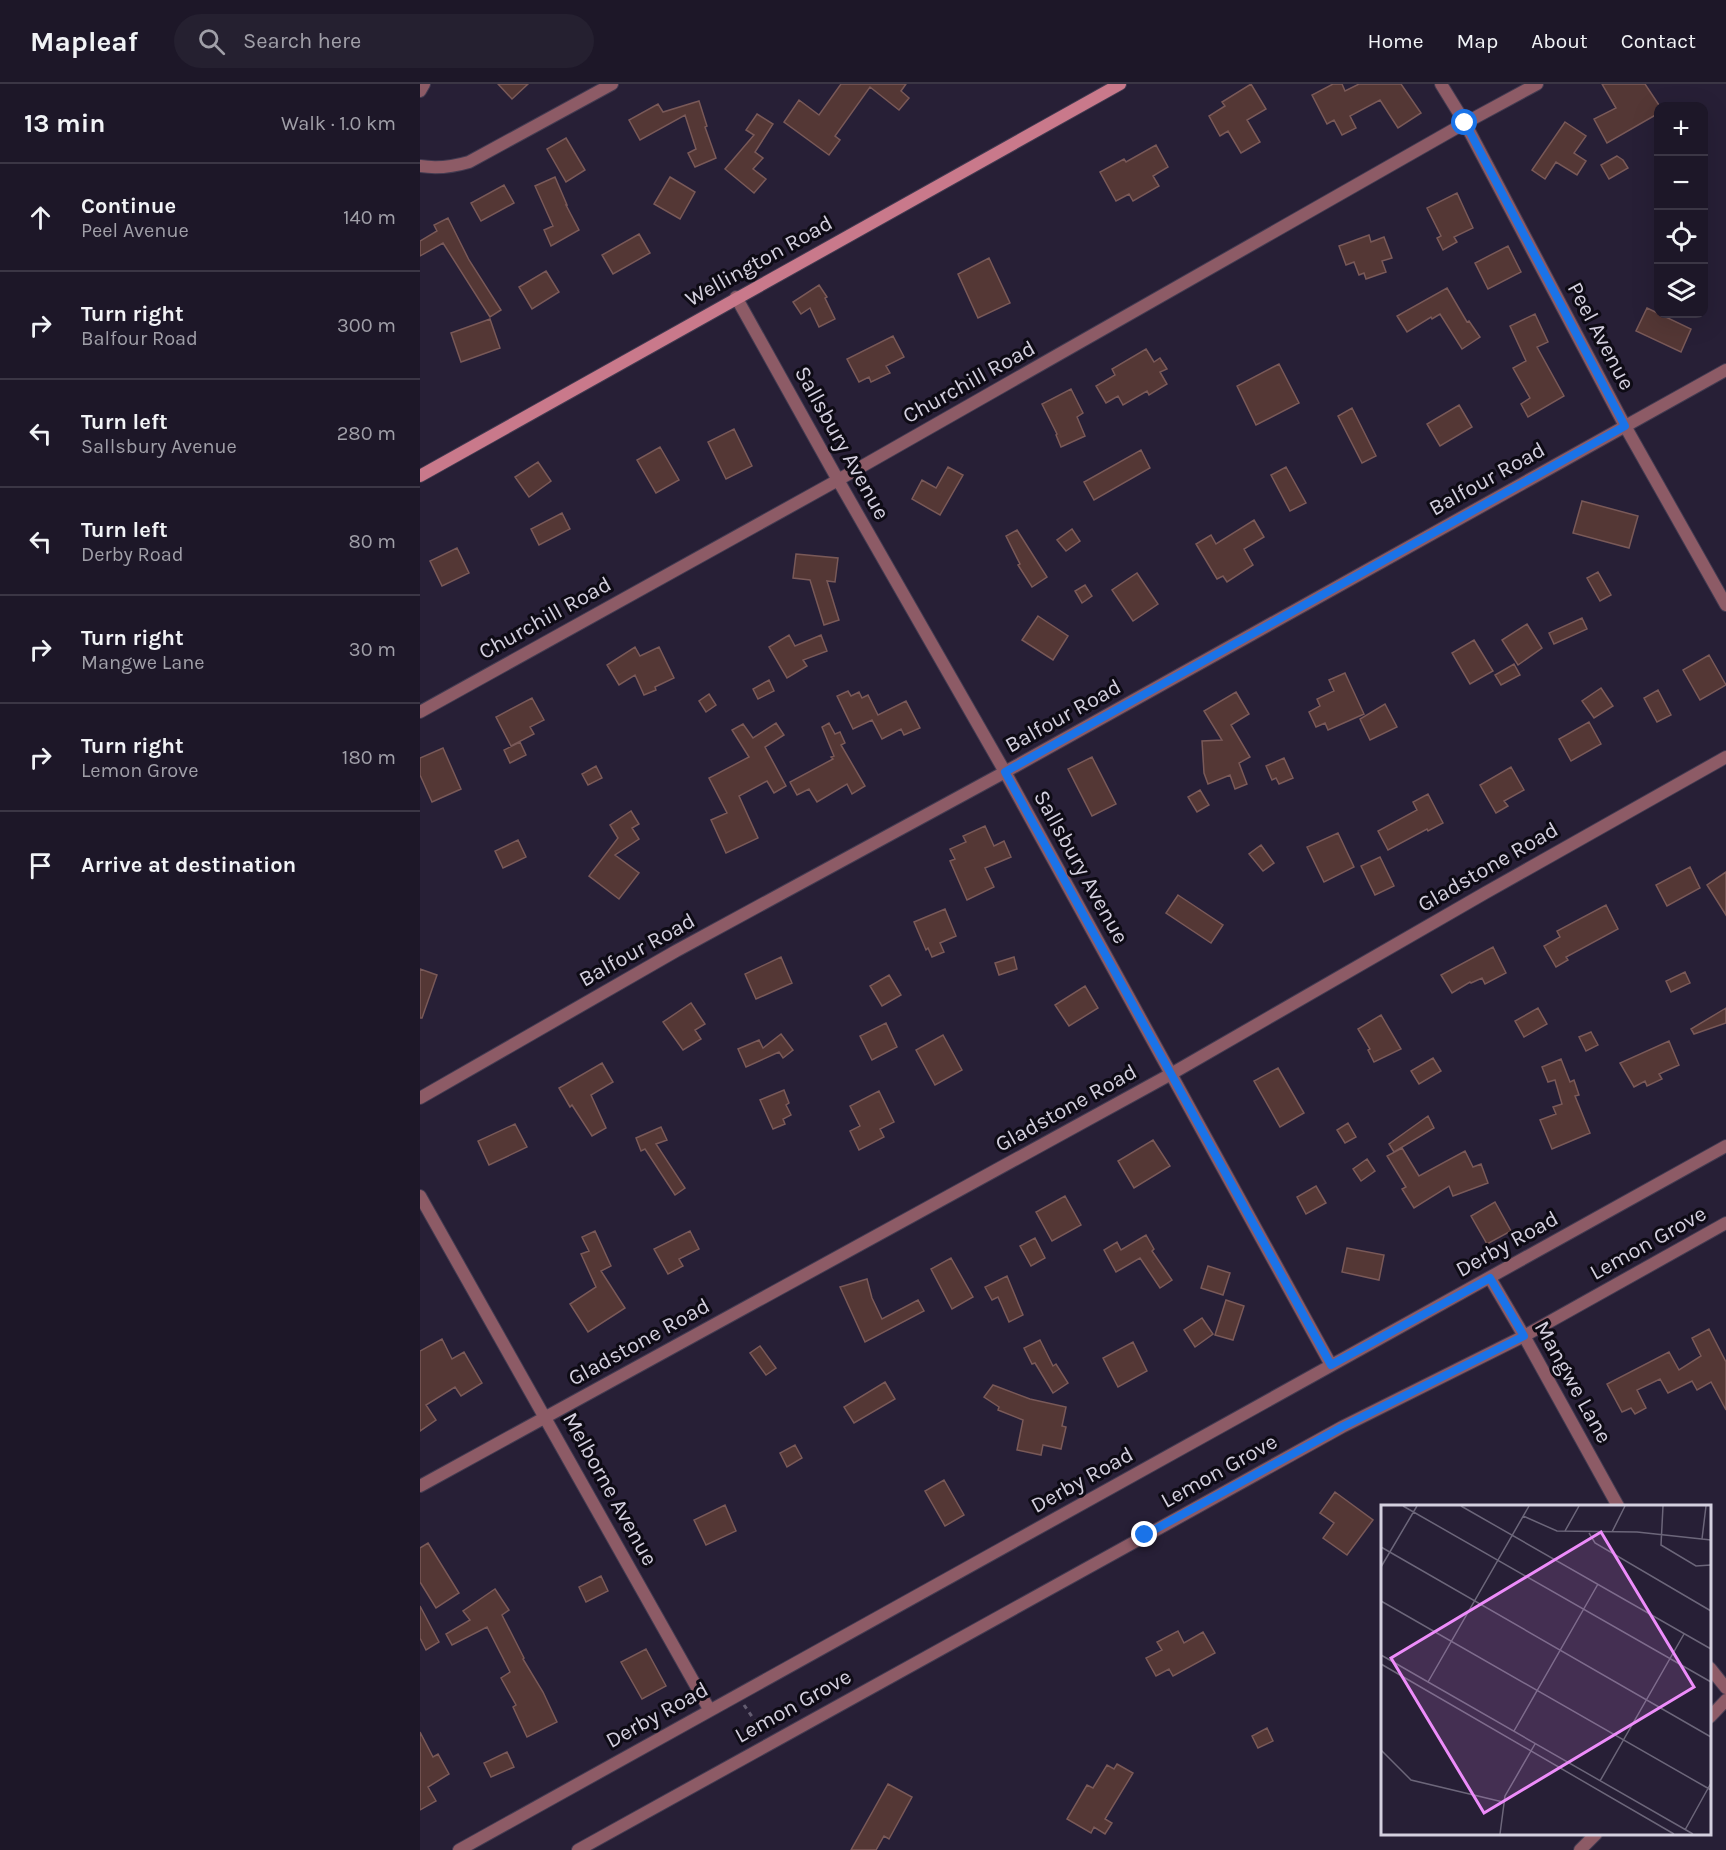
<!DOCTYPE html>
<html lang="en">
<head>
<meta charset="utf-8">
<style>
	body { margin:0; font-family:Karla,sans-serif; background:#252030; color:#f1f3f6 }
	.controls { position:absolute; right:18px; top:18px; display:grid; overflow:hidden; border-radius:12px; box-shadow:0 6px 24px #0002 }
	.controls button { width:54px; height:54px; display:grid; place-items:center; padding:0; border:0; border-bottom:2px solid #3b3645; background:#1d1728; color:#f1f3f6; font:30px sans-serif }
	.stop { position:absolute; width:18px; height:18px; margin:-14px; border:4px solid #1a73e8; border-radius:50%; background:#fff }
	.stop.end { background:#1a73e8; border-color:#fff; box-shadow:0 2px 6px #0008 }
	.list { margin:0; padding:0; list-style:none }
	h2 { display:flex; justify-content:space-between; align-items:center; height:78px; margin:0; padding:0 24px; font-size:26px }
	h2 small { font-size:20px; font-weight:400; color:#a09fa8 }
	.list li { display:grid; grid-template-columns:39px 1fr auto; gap:18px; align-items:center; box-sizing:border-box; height:108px; padding:0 24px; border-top:2px solid #3b3645 }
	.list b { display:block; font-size:22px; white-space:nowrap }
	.list p { margin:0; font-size:20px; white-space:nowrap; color:#a09fa8 }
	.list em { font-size:20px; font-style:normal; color:#a09fa8 }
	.icon { flex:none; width:33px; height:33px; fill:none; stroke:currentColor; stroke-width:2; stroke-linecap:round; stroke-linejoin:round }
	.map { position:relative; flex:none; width:1306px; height:1766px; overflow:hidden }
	header { display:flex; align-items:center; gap:36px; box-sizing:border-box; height:84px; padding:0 30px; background:#1d1728; border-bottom:2px solid #3b3645 }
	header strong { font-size:28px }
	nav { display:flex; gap:33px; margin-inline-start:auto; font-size:21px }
	.search { width:420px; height:54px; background:#252030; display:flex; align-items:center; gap:15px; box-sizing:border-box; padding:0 21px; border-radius:33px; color:#a09fa8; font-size:22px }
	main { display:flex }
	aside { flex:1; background:#1d1728 }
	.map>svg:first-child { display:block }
	.building { fill:#543735; stroke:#795958; stroke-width:1.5 }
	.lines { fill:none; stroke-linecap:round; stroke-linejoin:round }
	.minor-casing { stroke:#433b51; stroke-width:14 }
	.secondary-casing { stroke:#433b51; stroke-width:14 }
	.path { stroke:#635c70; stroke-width:3; stroke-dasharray:4.5 4.5; stroke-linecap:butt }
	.minor { stroke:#8d5b66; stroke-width:12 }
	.secondary { stroke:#c9798b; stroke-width:12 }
	.route { stroke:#1a73e8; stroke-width:8 }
	.labels { text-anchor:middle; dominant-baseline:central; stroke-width:6; stroke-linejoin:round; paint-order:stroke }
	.street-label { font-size:22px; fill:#d4d0df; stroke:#0e0b15 }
	.inset-road { fill:none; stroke:#6c667a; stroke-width:1.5 }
	.view { fill:#ed8cfa; fill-opacity:0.15; stroke:#ed8cfa; stroke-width:3 }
	.inset-edge { fill:none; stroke:#d4d0df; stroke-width:3 }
</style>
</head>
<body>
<header>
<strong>Mapleaf</strong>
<div class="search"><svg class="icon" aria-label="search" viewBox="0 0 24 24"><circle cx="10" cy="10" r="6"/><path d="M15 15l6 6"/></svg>Search here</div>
<nav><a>Home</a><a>Map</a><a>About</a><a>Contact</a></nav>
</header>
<main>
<aside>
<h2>13 min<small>Walk · 1.0 km</small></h2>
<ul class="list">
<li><svg class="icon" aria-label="ahead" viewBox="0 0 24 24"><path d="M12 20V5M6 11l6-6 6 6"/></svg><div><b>Continue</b><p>Peel Avenue</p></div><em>140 m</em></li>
<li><svg class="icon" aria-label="right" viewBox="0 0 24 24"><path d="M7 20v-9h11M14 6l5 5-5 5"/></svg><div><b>Turn right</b><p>Balfour Road</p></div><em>300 m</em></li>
<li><svg class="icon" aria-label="left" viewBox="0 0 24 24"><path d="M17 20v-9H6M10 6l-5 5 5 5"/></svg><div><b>Turn left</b><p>Sallsbury Avenue</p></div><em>280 m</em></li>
<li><svg class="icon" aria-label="left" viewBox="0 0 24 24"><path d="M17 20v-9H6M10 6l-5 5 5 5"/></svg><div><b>Turn left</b><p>Derby Road</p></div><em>80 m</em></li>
<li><svg class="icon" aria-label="right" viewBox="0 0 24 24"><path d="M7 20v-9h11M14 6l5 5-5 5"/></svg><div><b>Turn right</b><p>Mangwe Lane</p></div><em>30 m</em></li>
<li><svg class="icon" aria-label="right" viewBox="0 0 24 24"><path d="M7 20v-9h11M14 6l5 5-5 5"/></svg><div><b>Turn right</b><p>Lemon Grove</p></div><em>180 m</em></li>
<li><svg class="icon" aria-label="arrive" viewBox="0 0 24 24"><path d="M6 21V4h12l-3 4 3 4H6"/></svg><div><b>Arrive at destination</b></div></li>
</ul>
</aside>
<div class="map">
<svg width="1306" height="1766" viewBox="0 0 1306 1766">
	<rect width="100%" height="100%" fill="#271f36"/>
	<path class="building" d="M78 0H108L92 15Z
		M421 0H486L481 7 489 14 479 26 450 3 415 52 420 56 409 71 364 38 379 16 399 31Z
		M831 0 846 25 827 36 840 58 821 69 808 47 800 52 789 32 805 22 802 18Z
		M913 0H922L925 7 939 0H981L1001 29 978 44 960 16 930 32 936 44 922 51 914 36 907 40 892 11Z
		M1182 0H1225L1239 21V29L1187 59 1174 35 1196 24Z
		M279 17 287 42 285 43 296 74 275 83 268 69 276 65 265 31 220 56 209 36 238 20 243 28Z
		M337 30 353 40 335 68 343 74 333 85 346 95 334 109 305 85 334 51 326 46Z
		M1145 38 1166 52 1154 69 1166 77 1157 91 1136 78 1125 95 1112 86Z
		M146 54 165 86 146 98 127 65Z
		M736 61 748 83 733 92 739 102 713 117 709 110 696 117 680 88 704 75 706 78Z
		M1197 72 1203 76 1208 84 1189 95 1181 81Z
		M135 93 147 121H146L159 146 131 162 124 146 133 142 115 102Z
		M250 93 275 108 260 135 234 120Z
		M84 101 94 119 61 137 51 119Z
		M1037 109 1053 144 1034 153 1037 158 1023 166 1017 154 1021 152 1007 124Z
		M28 134 49 176 81 226 70 233 23 159 0 172V157L17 147 14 141Z
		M219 150 230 169 193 190 182 171Z
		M949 151 951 158 964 153 972 174 962 177 966 188 946 195 944 189 939 191 934 178 926 181 919 162Z
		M1088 162 1101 188 1068 205 1055 179Z
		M569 174 590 219 558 234 538 190Z
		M126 187 139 208 112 225 99 203Z
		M399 201 407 213 405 214 415 235 399 243 390 224 381 230 373 218Z
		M1027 204 1047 238 1049 237 1060 253 1042 265 1020 230 1012 235 1011 233 987 248 977 232Z
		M1227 224 1271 245 1261 268 1216 247Z
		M1115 230 1128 258 1117 263 1144 312 1108 333 1101 320 1110 314 1093 284 1106 277 1090 242Z
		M70 235 80 264 41 278 31 249Z
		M473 252 484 273 466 282 470 289 451 298 449 293 439 298 427 275Z
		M726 265 734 278 740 274 747 285 740 288 747 300 729 311 727 307 703 321 698 312 686 319 676 302 695 291 692 285Z
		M859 280 879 319 836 341 817 302Z
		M651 305 663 329 657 333 665 352 641 363 636 351 637 350 622 320Z
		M1039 321 1052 343 1020 362 1007 340Z
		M932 324 956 372 942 379 918 332Z
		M314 345 332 382 306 395 288 358Z
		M240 363 259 396 236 409 217 376Z
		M721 366 730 384 674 416 664 398Z
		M118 378 131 397 109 413 95 393Z
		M528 383 543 391 520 431 492 415 502 396 516 404Z
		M866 383 886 419 870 427 851 391Z
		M1162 417 1218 432 1209 464 1153 449Z
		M142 429 150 445 119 461 111 445Z
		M834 436 844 453 824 465 833 481 807 498 803 492 797 495 776 460 791 451 796 460Z
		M652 445 660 457 646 467 637 456Z
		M597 446 627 493 612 503 598 481 600 480 586 452Z
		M37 464 49 489 22 502 10 477Z
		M376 470 418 474 415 498 407 497 419 536 404 541 390 496 373 494Z
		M1178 488 1191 511 1180 517 1167 494Z
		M717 489 738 520 713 537 692 506Z
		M665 501 672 512 662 519 655 507Z
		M618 532 648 552 633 576 602 556Z
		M1162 534 1167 545 1134 560 1129 549Z
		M1107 540 1122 564 1098 581 1082 556Z
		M369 551 375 562 401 551 407 567 383 576 387 582 367 594 349 563Z
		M1054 556 1073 587 1050 600 1032 569Z
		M215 563 220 572 239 563 254 594 235 603 236 606 224 611 215 591 199 601 187 581Z
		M1289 571 1306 601 1280 616 1263 586Z
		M1094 580 1100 591 1081 601 1075 591Z
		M925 589 944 630 908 646 905 639 896 643 889 628 900 622 897 615 914 607 909 596Z
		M349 596 354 607 338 615 333 605Z
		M1181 604 1193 622 1174 634 1162 617Z
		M1238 606 1251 631 1237 638 1224 614Z
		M428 607 431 612 439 608 442 614 448 611 458 631 486 617 500 644 484 651 481 645 462 655 452 636 433 645 417 612Z
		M816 608 829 630 811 641 830 673 819 679 827 700 815 705 810 691 788 700 784 689 782 657 802 656 784 627Z
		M289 610 296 621 286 628 279 617Z
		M112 614 124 636 110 643 114 650 91 662 76 633Z
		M965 620 977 643 950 656 940 635Z
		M1169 638 1181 660 1151 677 1139 655Z
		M356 639 364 651 345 663 366 702 354 709 347 697 319 712 338 754 306 769 291 736 307 729 289 694 329 673 312 646 323 640 333 654Z
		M409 639 415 650 420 648 425 659 421 661 445 702 432 710 427 700 397 718 389 705 377 711 370 698 413 675 411 673 414 672 402 643Z
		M100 658 106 671 90 679 84 666Z
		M23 664 41 705 12 718 0 691V674Z
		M672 673 696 720 672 732 648 685Z
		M864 674 873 694 859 700 856 694 852 696 846 682Z
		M176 682 182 694 168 701 162 690Z
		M1091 683 1104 706 1084 717 1088 722 1076 729 1060 701Z
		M780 706 789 721 777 728 768 713Z
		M1008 710 1023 739 1008 747 1007 745 968 766 958 747 997 726 993 718Z
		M211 727 219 740 212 744 219 755 195 771 219 789 199 815 169 792 198 754 190 741Z
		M565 742 574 762 584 757 591 773 565 784 574 803 547 816 530 777 535 775 530 765 546 758 543 752Z
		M918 749 934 783 904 798 887 763Z
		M98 756 106 773 83 784 75 767Z
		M841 761 854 779 843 787 829 770Z
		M960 773 974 802 955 811 941 782Z
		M1270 783 1280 804 1247 822 1236 801Z
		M1306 788V831L1287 801Z
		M758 811 803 841 791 859 746 829Z
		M1186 821 1198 845 1146 873 1148 876 1136 883 1124 862 1140 853 1137 847Z
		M525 825 536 852 520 859 524 868 512 873 508 864 506 866 494 838Z
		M1073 863 1086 889 1065 900 1062 894 1051 899 1050 898 1032 909 1021 891Z
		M361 873 372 899 336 915 325 890Z
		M594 873 597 885 579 891 575 879Z
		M0 885 17 891 2 934H0Z
		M1265 888 1270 899 1251 908 1246 897Z
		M469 891 481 911 462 922 450 902Z
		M665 902 678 924 649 942 635 921Z
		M271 919 285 940 275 946 281 955 263 966 243 938Z
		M1118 924 1127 940 1104 953 1095 937Z
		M1306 924V939L1274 950 1271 945Z
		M961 931 981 965 954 978 948 966 950 965 938 945Z
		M466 939 477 963 452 976 440 952Z
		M1171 948 1178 961 1166 967 1159 953Z
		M361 950 373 966 363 974 359 968 326 983 318 965 339 956 343 964Z
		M523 951 542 986 515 1001 496 966Z
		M1249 957 1259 981 1239 990 1242 995 1227 1002 1225 997 1214 1003 1200 979Z
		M1013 974 1021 987 999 1000 991 987Z
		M1141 975 1150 998 1154 996 1159 1011 1155 1012 1170 1049 1132 1065 1120 1036 1136 1030 1133 1023 1142 1020 1135 996 1128 998 1122 983Z
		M182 979 193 998 171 1011 186 1044 172 1052 152 1021 150 1023 139 1004Z
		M858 984 884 1029 860 1043 834 997Z
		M364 1006 369 1019 366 1021 371 1031 363 1035 365 1040 353 1045 340 1016Z
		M459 1007 474 1038 460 1045 464 1053 439 1066 430 1047 440 1042 430 1022Z
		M1008 1032 1014 1044 974 1068 969 1060Z
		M928 1039 936 1053 925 1059 917 1046Z
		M95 1040 107 1063 69 1081 58 1057Z
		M241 1043 247 1056 236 1060 265 1104 255 1111 225 1065 221 1067 216 1054Z
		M733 1056 750 1082 714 1104 698 1077Z
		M982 1064 999 1092 1045 1067 1053 1083 1061 1080 1068 1099 1033 1112 1029 1102 994 1124 982 1105 986 1103 967 1072Z
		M947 1075 955 1087 941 1097 933 1085Z
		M896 1102 906 1119 886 1130 877 1113Z
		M645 1112 661 1141 632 1157 616 1128Z
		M1075 1118 1091 1147 1067 1160 1051 1132Z
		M175 1147 191 1182 181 1187 205 1224 168 1248 150 1220 176 1203 161 1170 169 1167 162 1153Z
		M270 1147 279 1165 259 1175 263 1182 248 1190 234 1165Z
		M726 1151 734 1165 732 1167 752 1196 740 1204 720 1174 696 1188 684 1166 697 1158 701 1166Z
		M615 1154 625 1174 611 1182 600 1162Z
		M927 1164 964 1171 959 1196 922 1188Z
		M531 1174 553 1213 532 1225 511 1185Z
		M788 1182 810 1189 803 1211 781 1204Z
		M587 1192 603 1231 589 1238 578 1213 572 1216 565 1203Z
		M447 1195 452 1214 462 1235 498 1216 504 1227 445 1258 420 1203Z
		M806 1216 824 1222 813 1256 795 1251Z
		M782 1234 793 1250 775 1263 764 1246Z
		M1289 1245 1306 1278V1326L1291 1298 1277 1306 1272 1297 1248 1309 1240 1295 1217 1306 1226 1324 1215 1330 1211 1324 1202 1328 1187 1300 1249 1268 1259 1286 1281 1272 1272 1254Z
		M22 1255 32 1275 44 1268 62 1299 41 1312 35 1303 6 1321 16 1336 0 1347V1267Z
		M620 1256 633 1282 636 1280 648 1299 633 1309 615 1279 612 1280 604 1264Z
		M713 1258 727 1287 698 1303 683 1274Z
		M340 1262 356 1284 346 1291 330 1269Z
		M465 1298 475 1315 434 1339 424 1323Z
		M573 1301 610 1315 646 1323 642 1342 646 1343 641 1365 623 1361 621 1371 597 1366 603 1336 578 1326 579 1323 564 1313Z
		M375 1361 382 1374 367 1383 360 1369Z
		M524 1396 544 1431 525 1442 505 1407Z
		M915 1408 953 1436 927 1471 903 1454 914 1439 900 1429Z
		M305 1421 316 1447 286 1461 274 1436Z
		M8 1459 39 1509 16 1524 0 1498V1464Z
		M181 1492 188 1507 166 1518 159 1503Z
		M75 1505 89 1526 82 1531 104 1574 103 1575 123 1608 137 1638 107 1653 93 1623 96 1621 81 1594 90 1588 67 1543 32 1561 26 1550 50 1536 43 1527Z
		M0 1522 19 1558 6 1566 0 1554Z
		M758 1547 764 1559 783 1548 795 1569 753 1592 749 1585 736 1592 726 1574 742 1566 737 1558Z
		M226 1565 246 1602 222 1615 201 1578Z
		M847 1644 853 1657 838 1664 832 1652Z
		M0 1648 13 1673 18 1670 29 1690 8 1703 16 1717 0 1726Z
		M87 1668 94 1683 71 1693 64 1679Z
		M697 1680 713 1689 685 1735 692 1739 685 1750 674 1743 671 1749 647 1735 667 1701 673 1704 687 1681 694 1685Z
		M468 1700 492 1713 469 1755 464 1752 456 1766H431Z"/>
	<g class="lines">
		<g class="minor-casing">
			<path id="minor" d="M1021 0 1045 39 1205 342 1306 521
				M0 7 4 0
				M0 82C18 85 32 83 49 78L192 0
				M316 213 418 396 585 688 911 1281
				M0 628 418 396 1045 39 1117 0
				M0 1014 256 867 585 688 1306 286
				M0 1112 289 1625
				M1070 1194 1104 1252 1198 1422
				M0 1402 751 990 1065 809 1306 673
				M1290 1584 1306 1604
				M1290 1633 1306 1616
				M39 1766 1306 1062
				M158 1766 922 1343 1104 1252 1306 1139
				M1160 1766 1176 1750"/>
		</g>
		<g class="secondary-casing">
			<path id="secondary" d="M0 392 700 0"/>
		</g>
		<path class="path" d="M324 1621 344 1650"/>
		<use href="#minor" class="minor"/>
		<use href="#secondary" class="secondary"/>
	</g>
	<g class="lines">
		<path class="route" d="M725 1451 922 1343 1104 1252 1070 1194 911 1281 585 688 1205 342 1045 39"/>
	</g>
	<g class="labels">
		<g class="street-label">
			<text transform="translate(339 177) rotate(-29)">Wellington Road</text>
			<text transform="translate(1181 252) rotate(62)">Peel Avenue</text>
			<text transform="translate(549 298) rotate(-29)">Churchill Road</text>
			<text transform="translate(422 359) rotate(61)">Sallsbury Avenue</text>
			<text transform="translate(1067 395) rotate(-29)">Balfour Road</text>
			<text transform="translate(125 534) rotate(-29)">Churchill Road</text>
			<text transform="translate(643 632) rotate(-29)">Balfour Road</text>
			<text transform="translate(661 783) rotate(61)">Sallsbury Avenue</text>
			<text transform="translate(1068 783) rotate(-30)">Gladstone Road</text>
			<text transform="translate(217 866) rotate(-29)">Balfour Road</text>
			<text transform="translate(646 1024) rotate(-29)">Gladstone Road</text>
			<text transform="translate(1228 1159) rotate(-29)">Lemon Grove</text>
			<text transform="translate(1087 1160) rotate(-29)">Derby Road</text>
			<text transform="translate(219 1258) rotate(-29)">Gladstone Road</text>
			<text transform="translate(1153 1298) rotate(61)">Mangwe Lane</text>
			<text transform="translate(799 1387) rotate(-29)">Lemon Grove</text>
			<text transform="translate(662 1396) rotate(-29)">Derby Road</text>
			<text transform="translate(190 1405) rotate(61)">Melborne Avenue</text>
			<text transform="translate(373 1622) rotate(-29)">Lemon Grove</text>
			<text transform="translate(237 1631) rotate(-29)">Derby Road</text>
		</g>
	</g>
	<g transform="translate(961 1421)">
		<rect width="330" height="330" fill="#271f36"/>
		<path class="inset-road" d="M22 1 330 177M80 1 330 144M282 1 280 40 315 61 330 60M142 11 176 26 256 27 330 35M184 26 198 1M231 27 244 1M208 28 214 38 330 106M321 34 325 1M0 42 330 232M0 62 36 1M0 96 330 285M0 150 312 329M0 159 293 329M47 177 148 1M133 226 217 79M0 245 30 275 122 297M219 276 303 129M304 325 330 278M119 329 124 291 154 239"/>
		<path class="view" d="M220 27 313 182 103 308 10 153Z"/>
		<rect width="330" height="330" class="inset-edge"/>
	</g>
</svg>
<div class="controls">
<button>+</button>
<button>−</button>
<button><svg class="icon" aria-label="locate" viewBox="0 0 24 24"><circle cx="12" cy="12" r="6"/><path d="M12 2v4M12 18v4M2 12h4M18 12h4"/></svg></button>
<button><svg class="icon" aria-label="layers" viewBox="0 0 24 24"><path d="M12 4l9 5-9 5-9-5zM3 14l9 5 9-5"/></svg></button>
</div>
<div class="stop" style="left:1045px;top:39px"></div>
<div class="stop end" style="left:725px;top:1451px"></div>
</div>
</main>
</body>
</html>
